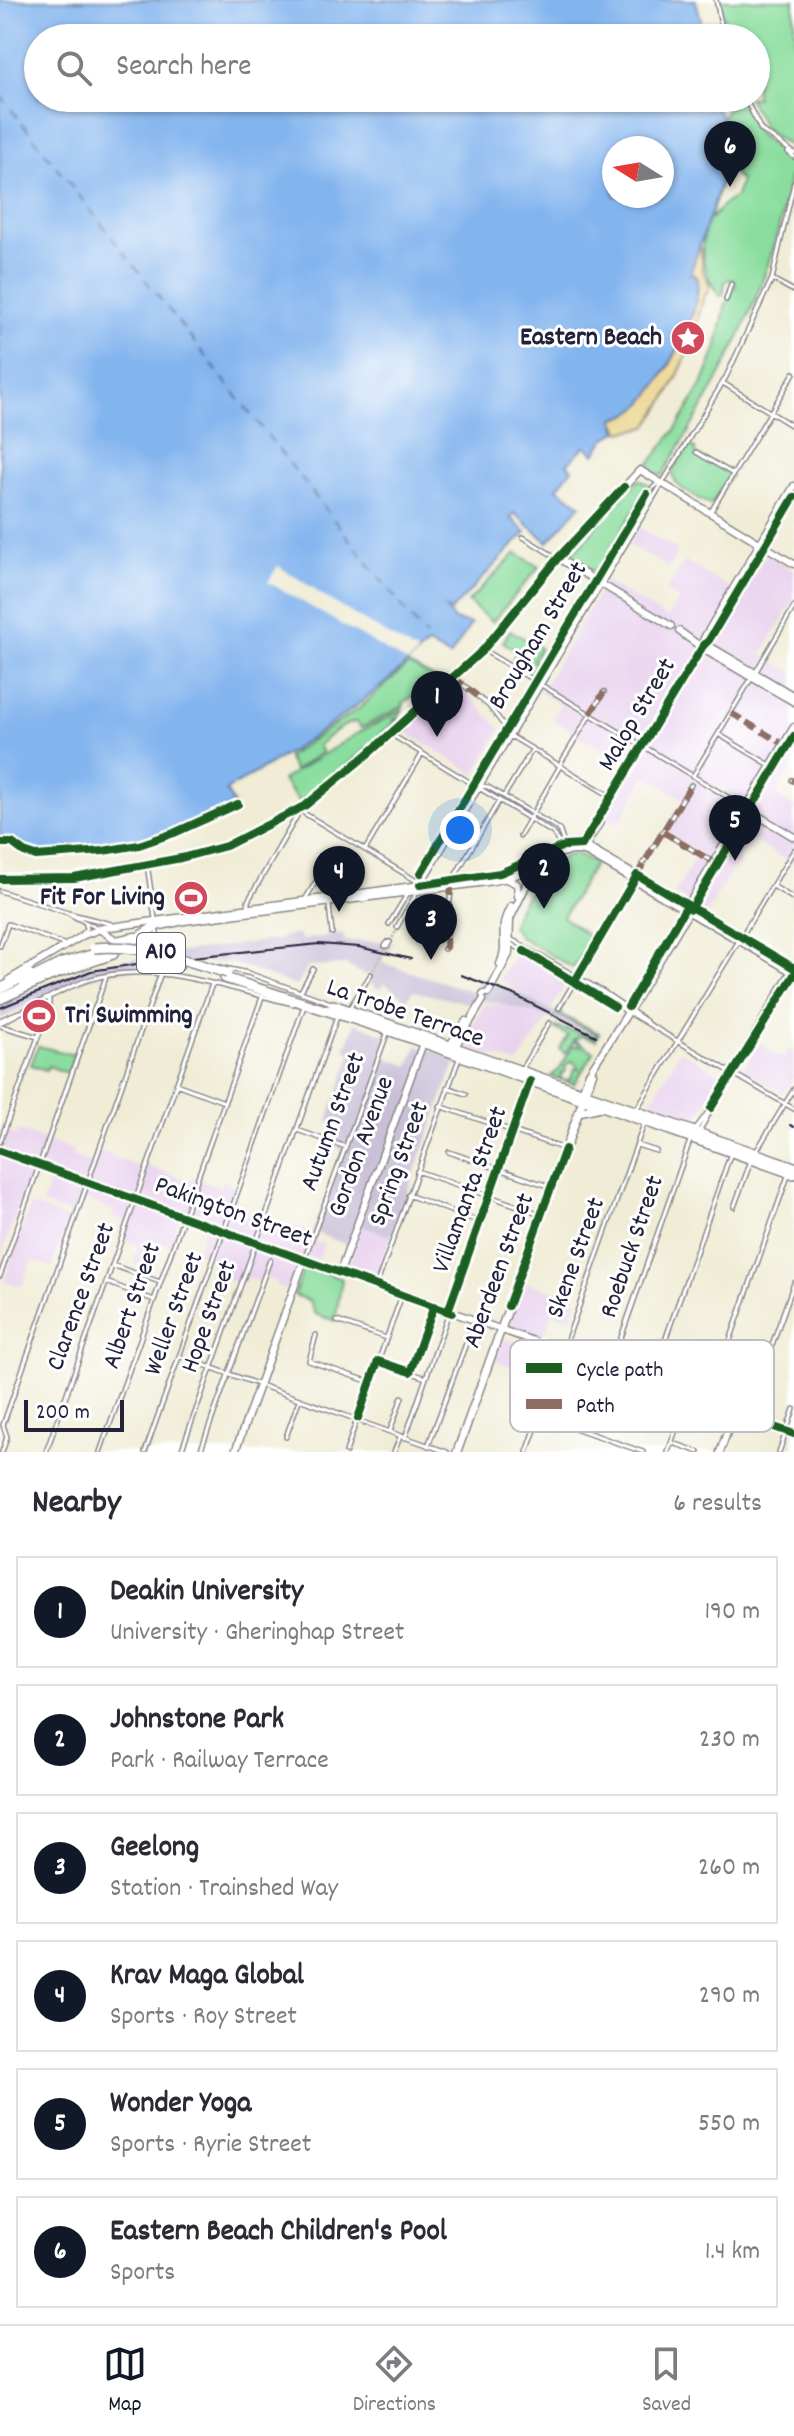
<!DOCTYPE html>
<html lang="en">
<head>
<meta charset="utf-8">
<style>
	body { margin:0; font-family:Dekko,sans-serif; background:#f2f2f3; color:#2b2b33 }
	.compass { position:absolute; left:602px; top:136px; width:72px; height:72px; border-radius:50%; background:#fff; box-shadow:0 2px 6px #0004; rotate:281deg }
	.scale { position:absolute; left:24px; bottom:20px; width:100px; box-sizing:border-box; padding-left:8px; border:4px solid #22223b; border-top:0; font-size:22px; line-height:28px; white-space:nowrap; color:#22223b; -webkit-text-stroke:6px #fff; paint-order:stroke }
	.you { position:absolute; left:460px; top:830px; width:28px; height:28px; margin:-20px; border:6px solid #fff; border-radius:50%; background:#1a73e8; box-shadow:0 0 0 12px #1a73e833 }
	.badge { display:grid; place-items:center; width:52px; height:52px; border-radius:50%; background:#111827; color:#fff; font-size:26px; font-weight:700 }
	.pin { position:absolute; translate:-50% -66px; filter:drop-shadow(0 2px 4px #0008) }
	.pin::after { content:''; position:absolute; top:42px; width:28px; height:24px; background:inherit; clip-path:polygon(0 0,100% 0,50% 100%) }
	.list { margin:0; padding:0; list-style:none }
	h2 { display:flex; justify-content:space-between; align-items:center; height:104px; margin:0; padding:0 32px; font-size:34px }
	h2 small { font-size:26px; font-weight:400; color:#7c7c81 }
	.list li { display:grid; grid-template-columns:52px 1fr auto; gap:24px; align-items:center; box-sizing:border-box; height:112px; margin:0 16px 16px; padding:0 16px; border:2px solid #e1e1e2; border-radius:0px }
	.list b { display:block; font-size:30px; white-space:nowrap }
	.list p { margin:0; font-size:26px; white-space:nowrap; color:#7c7c81 }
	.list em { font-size:26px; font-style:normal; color:#7c7c81 }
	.icon { flex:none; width:44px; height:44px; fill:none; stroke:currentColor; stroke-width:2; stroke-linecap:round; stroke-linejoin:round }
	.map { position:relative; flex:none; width:794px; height:1452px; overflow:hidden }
	.search { position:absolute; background:#fff; box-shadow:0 2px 6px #0004; left:24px; right:24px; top:24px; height:88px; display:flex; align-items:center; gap:20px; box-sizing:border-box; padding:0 28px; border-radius:44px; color:#7c7c81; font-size:30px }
	.sheet { height:872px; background:#fff }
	nav { display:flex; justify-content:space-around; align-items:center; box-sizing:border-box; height:112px; border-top:2px solid #e1e1e2; background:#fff; font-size:22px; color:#7c7c81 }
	nav a { display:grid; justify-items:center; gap:4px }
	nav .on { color:#111827 }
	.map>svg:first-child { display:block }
	.built { fill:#e8d2ee }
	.industrial { fill:#c9bfd7 }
	.green { fill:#8add9e; stroke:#56806c; stroke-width:2; fill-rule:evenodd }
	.sand { fill:#eeda9e; stroke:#887e6c; stroke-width:2 }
	.water { fill:#82b4ee; stroke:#526b94; stroke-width:2; fill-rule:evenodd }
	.pier { fill:#f0ecd5 }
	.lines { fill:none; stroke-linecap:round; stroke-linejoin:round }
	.ferry { stroke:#485c83; stroke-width:2; stroke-dasharray:10 8; stroke-linecap:butt }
	.street-tunnel { stroke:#c7c4b6; stroke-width:3; stroke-dasharray:3 1.5; stroke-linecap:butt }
	.street-casing { stroke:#898788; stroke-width:6 }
	.secondary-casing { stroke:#898788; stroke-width:9 }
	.primary-casing { stroke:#898788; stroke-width:10 }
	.highway-casing { stroke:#898788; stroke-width:12 }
	.street { stroke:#fff; stroke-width:3 }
	.secondary { stroke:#fff; stroke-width:6 }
	.primary { stroke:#fff; stroke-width:7 }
	.highway { stroke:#fff; stroke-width:9 }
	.rail { stroke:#22223b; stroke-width:2 }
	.highway-bridge-casing { stroke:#898788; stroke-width:12; stroke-linecap:butt }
	.highway-bridge { stroke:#fff; stroke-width:9 }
	.quiet { stroke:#8d6e63; stroke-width:6; stroke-dasharray:12 6; stroke-linecap:butt }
	.cycleway-casing { stroke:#fff; stroke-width:13 }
	.cycleway { stroke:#1b5e20; stroke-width:8 }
	.labels { text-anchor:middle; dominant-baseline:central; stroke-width:6; stroke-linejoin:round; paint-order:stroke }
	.shield { fill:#fff; stroke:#646476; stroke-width:2 }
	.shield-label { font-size:24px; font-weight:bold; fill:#22223b }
	.poi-label { font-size:26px; font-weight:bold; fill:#22223b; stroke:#fff; text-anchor:end }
	.street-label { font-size:26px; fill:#22223b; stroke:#fff }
	.key { fill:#fff; stroke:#bdbdc4; stroke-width:2 }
	.key-label { font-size:22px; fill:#22223b }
</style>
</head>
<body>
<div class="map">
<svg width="794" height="1452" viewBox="0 0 794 1452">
	<rect width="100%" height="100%" fill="#fff"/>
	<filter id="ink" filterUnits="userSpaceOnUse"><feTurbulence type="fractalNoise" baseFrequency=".0125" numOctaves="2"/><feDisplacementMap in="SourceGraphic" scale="16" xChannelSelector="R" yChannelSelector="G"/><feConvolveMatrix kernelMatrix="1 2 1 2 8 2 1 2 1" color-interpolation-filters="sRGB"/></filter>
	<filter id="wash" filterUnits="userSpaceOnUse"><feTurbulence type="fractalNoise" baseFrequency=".006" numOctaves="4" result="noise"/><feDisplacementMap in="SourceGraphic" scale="32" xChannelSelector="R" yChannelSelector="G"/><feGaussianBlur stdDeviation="1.8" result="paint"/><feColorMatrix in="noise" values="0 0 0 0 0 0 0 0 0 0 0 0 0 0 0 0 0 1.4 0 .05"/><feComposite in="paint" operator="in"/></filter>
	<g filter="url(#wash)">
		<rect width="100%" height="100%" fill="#f0ecd5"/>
		<path class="built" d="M639 527 678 550 669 568 629 545Z
			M766 554 794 571V600L762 654 794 673V690L789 688 783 701 794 707V763L776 795 794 807V865L751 839 707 913 674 894 698 853 665 832 684 799 647 776 618 824 605 816 632 767 552 719 560 704 540 692 606 581 667 618 679 599 666 591 685 561 742 595Z
			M458 684 501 729 475 774 403 730Z
			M515 956H523L566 983 551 1010 524 994 518 1007 548 1018 518 1064 470 1048 465 1039 485 1003 516 1006 522 993 499 979Z
			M759 1043 782 1058 788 1049 794 1053V1078L784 1094 743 1070Z
			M680 1050 722 1075 692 1126 651 1112 648 1108Z
			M0 1129 15 1135 18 1130 73 1150 72 1156 94 1164 99 1150 140 1168 143 1164 190 1181 192 1177 220 1187 223 1181 236 1186 229 1207 289 1228 291 1225 313 1232 310 1240 324 1244 318 1259 301 1256 289 1291 276 1286 277 1282 266 1278 263 1283 247 1277 243 1285 225 1279 223 1286 209 1281 215 1258 197 1253 206 1220 182 1212 170 1246 150 1239 139 1264 133 1262 139 1245 124 1240 129 1223 112 1216 113 1210 79 1198 73 1215 42 1204 52 1174 33 1166 0 1259Z
			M31 1205 68 1219 52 1267 32 1260 22 1287 4 1281Z
			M361 1226 391 1236 377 1279 353 1270 349 1264Z
			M524 1281 578 1300 572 1319 552 1313 543 1339 509 1326Z
			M503 1338 557 1356 545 1394 519 1385 522 1370 496 1361Z"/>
		<path class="industrial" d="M343 934 345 941 393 942 388 949 392 953 385 951 382 963 474 992 480 979 515 991 595 1033 593 1036 548 1017 495 1002 473 999 468 1003 412 991 407 1000 384 983 380 989 371 984 369 980 372 975 368 973 366 976 346 965 308 967 297 986 232 963 201 962 108 973 69 984 0 1019V1003L86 968 123 960 282 939 283 936 299 935 301 940Z
			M355 1023 389 1036 382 1056 409 1066 417 1046 457 1058 391 1236 358 1225 350 1246 313 1232 342 1150 334 1146 341 1126 328 1121 352 1053 345 1050Z"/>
		<path class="green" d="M720 0H794V148C766 134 761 126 749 98H756V38H728Z
			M740 100 757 133 792 162C775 284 725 372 662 476L647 467 678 426 702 385 716 350 726 304 736 285 735 280 729 279 725 282 723 295 720 296C704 276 699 255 705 231L676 219 717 136 723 117 727 109ZM725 166 741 180 736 197 724 204 710 220Z
			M689 444 695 448 696 454 731 475 711 505C698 497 673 489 672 472Z
			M639 479 651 486 644 493 597 573 570 556Z
			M516 553 539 567 492 622 468 602Z
			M510 630 540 648 533 660 539 665 535 672 513 658 517 651 503 642Z
			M408 665 437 679 403 703 404 706 361 728 357 722C345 722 328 736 318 746L322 752 294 771 287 757 361 707Z
			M402 710 398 718 392 720H397L380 735 381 737 300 803 282 780 361 731Z
			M569 855H579L595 863 563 917 593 939 573 968 519 936 512 926C517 903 546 863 569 855Z
			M561 1009 563 1016 599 1033 596 1040 582 1036 574 1039 594 1052 574 1084 564 1081 571 1079 574 1069H579L573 1061 565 1066 566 1071 561 1074 562 1080 551 1076 559 1070 573 1046 581 1047 574 1041 565 1054 560 1049 568 1036 551 1026 595 1037 597 1034 556 1014Z
			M38 1046 74 1055 68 1073 48 1066 46 1070 31 1065Z
			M305 1265 342 1279 335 1321 315 1314 310 1301 294 1295Z"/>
		<path class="sand" d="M700 245 703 272 710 285 707 294 704 295C692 347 679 383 647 427L621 432 614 419C646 413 681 352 689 322 693 308 695 292 698 278L695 274 689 275Z"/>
		<path class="water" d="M0 0H696L705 38H38V98H717V111L723 118 716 144 725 170 690 274H694C711 298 661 385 642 404 634 412 625 417 614 419L618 431 605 439 595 454 585 446 567 464 572 469 557 488 581 505 548 542 514 513 511 518 526 532 451 611 446 609 454 620 471 624 450 657 428 644C368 703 299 749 226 790L234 805 188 825 137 843 102 850 33 854 25 852 13 841 0 842ZM614 148H662V196H614Z"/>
		<path class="pier" d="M278 566 316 590V592L418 653 408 663 268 582Z"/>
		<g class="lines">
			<path class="ferry" d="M0 95 426 637"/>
		</g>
	</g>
	<g filter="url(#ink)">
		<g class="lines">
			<path class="street-tunnel" d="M390 942 399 926
				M371 974 387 946"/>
			<g class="street-casing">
				<path id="street" d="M716 0 724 38
					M745 98 761 130 794 153
					M788 152 794 157
					M772 279 794 291
					M726 300 731 284
					M723 383 794 427
					M696 452 733 474
					M710 513 794 373
					M523 537 557 558
					M485 651 746 808
					M755 673 794 607
					M455 678 489 706 506 728
					M718 734 770 765
					M392 735 553 833 561 847
					M509 735 612 797
					M559 766 604 692
					M693 776 751 679
					M792 780 794 781
					M479 785 488 787 559 829 564 844
					M504 796 532 750
					M302 812 415 880
					M663 832 713 862
					M520 836 560 766
					M365 850 422 754
					M147 864 155 919
					M637 874 691 785
					M454 881 456 874 499 801
					M423 882 726 377 772 279 794 183
					M414 886 647 494 658 483
					M773 886 794 899
					M0 891 68 913 111 924
					M306 898 327 863
					M329 905 332 933
					M248 907V901L297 816
					M71 915 97 928
					M389 924 408 893
					M156 927 159 945 179 952
					M397 927 417 892
					M81 934 87 928 85 922
					M509 938 602 991 646 1021
					M511 944 794 1109
					M0 946 8 924 63 944
					M385 946 388 942
					M387 946 390 942
					M444 949 446 947 451 888
					M220 967 248 973 331 1003
					M145 972 181 967
					M301 991 313 969
					M559 1008 634 881
					M349 1009 371 974
					M0 1020 19 1012
					M0 1023C29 1009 58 990 88 980 155 959 228 989 293 1004
					M1 1026 38 1037
					M733 1068 794 964
					M521 1070 549 1023
					M176 1084 224 1102
					M447 1087 466 1094
					M440 1106 565 1149
					M636 1110 794 850
					M297 1130 346 1147
					M700 1130 732 1072 794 975
					M694 1131 711 1108
					M0 1142 49 1007V999
					M637 1145 656 1151
					M757 1150 794 1089
					M449 1152 551 1187
					M417 1171 541 1214
					M408 1195 480 1222
					M734 1207 751 1161
					M304 1260 387 1034
					M112 1265 160 1282
					M0 1276 106 977
					M106 1282 154 1300
					M376 1286 460 1056
					M448 1311 529 1085
					M337 1321 386 1338
					M316 1335 309 1361 370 1382
					M179 1356 355 1419
					M378 1361 426 1378
					M610 1369 691 1138
					M410 1372 434 1306
					M650 1383 731 1153
					M708 1403 789 1173
					M747 1415 794 1283
					M541 1416 643 1452
					M358 1418 402 1295
					M359 1421 447 1452
					M3 1425 162 970
					M390 1431 402 1397
					M286 1437 299 1400
					M405 1438 449 1312
					M673 1443 699 1452
					M428 1446 474 1322
					M2 1452 7 1437 3 1425
					M46 1452 212 984
					M100 1452 262 997
					M145 1452 304 1006
					M181 1452 337 1017
					M200 1452 270 1260
					M346 1452 356 1422
					M394 1452 400 1437
					M527 1452 644 1124
					M668 1452 688 1396
					M779 1452 794 1409"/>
			</g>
			<g class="secondary-casing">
				<path id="secondary" d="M558 558 671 626
					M679 631 708 652 794 702
					M703 646 704 638 794 486
					M703 646 711 647 794 696
					M749 810 794 837
					M582 846 703 646 709 640 794 497
					M585 846 600 822
					M0 879 74 878 181 858 226 846 306 805 368 754 483 650 558 558 640 470 794 564
					M506 879 517 884 518 896
					M152 928 184 921 487 882C500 880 513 877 525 871 546 862 564 845 587 853L708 923
					M99 929 116 940 135 936
					M500 964C510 942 496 931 511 906
					M10 979 84 935 103 928 480 877 517 867 556 848 573 845 585 846 683 903 711 924 794 973
					M493 984 509 954 510 919 526 886 528 874 524 868
					M488 993 490 990
					M483 995 484 994
					M632 999 794 727
					M450 1045 466 1021
					M455 1047 483 1000
					M582 1092 589 1073 634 1003 794 736
					M586 1093 593 1073
					M0 1151 794 1434
					M340 1272 423 1043
					M235 1452 304 1260
					M720 1452 734 1413"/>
			</g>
			<g class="primary-casing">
				<path id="primary" d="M578 1112 601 1107
					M457 1452 583 1100"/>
			</g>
			<g class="highway-casing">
				<path id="highway" d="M128 944 153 928
					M225 978 388 1030 794 1174
					M24 982 62 963 95 954
					M0 989 29 974
					M0 999 52 975 113 954
					M333 1005 794 1167"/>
			</g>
			<use href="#street" class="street"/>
			<use href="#secondary" class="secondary"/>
			<use href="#primary" class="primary"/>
			<use href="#highway" class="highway"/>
			<path class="rail" d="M461 975 512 994 596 1036
				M0 1008 91 971 163 960 319 944 359 947 411 959
				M790 1125 794 1127"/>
			<g class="highway-bridge-casing">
				<path id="highway-bridge" d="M94 948C141 944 182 959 227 973"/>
			</g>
			<use href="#highway-bridge" class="highway-bridge"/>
			<path class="quiet" d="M454 677 480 698
				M731 713 780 742
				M590 714 604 692
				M792 780 794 781
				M663 832 713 862
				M637 875 691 785
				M444 949 446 947 451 888"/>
			<g class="cycleway-casing">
				<path id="cycleway" d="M0 843H12L24 852 36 856 103 851 139 845 174 833 238 804
					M565 846 582 845 703 646 709 640 794 497
					M421 873 647 494
					M0 879 74 878 181 858 226 846 306 805 368 754 483 650 558 558 624 487
					M420 885 500 873 561 847
					M691 909 794 736
					M524 951 615 1007
					M575 981 637 875 794 968
					M628 1007 684 910
					M711 1108 794 975
					M0 1151 452 1313
					M508 1306 565 1149
					M448 1311 530 1081
					M540 1344 794 1434
					M358 1418 378 1361 410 1372 434 1306"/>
			</g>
			<use href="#cycleway" class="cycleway"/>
		</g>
	</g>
	<defs>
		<g id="sight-disc" transform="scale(1.8)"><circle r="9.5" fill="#d1495b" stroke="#fff"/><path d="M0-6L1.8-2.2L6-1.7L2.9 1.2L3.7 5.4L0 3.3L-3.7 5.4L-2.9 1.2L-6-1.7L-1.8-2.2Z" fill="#fff"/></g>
		<g id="stadium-disc" transform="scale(1.8)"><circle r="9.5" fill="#d1495b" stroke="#fff"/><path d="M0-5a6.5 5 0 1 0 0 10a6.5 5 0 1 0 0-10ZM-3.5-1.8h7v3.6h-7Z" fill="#fff"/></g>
	</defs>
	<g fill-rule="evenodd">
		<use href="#sight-disc" x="688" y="338"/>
		<use href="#stadium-disc" x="191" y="898"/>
		<use href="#stadium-disc" x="39" y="1016"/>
	</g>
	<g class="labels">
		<rect class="shield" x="137" y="933" width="48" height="40" rx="6"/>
		<g class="shield-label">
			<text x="161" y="953">A10</text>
		</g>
		<g class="poi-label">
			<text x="662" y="338">Eastern Beach</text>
			<text x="165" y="898">Fit For Living</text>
			<text x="65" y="1016" text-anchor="start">Tri Swimming</text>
		</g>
		<g class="street-label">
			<text transform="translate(539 636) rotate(-59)">Brougham Street</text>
			<text transform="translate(638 715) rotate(-59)">Malop Street</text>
			<text transform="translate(405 1014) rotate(19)">La Trobe Terrace</text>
			<text transform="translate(334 1122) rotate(-70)">Autumn Street</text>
			<text transform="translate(362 1147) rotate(-70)">Gordon Avenue</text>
			<text transform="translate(400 1164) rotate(-70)">Spring Street</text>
			<text transform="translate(471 1190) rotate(-70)">Villamanta Street</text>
			<text transform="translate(233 1213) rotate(20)">Pakington Street</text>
			<text transform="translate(633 1247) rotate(-71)">Roebuck Street</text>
			<text transform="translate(577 1258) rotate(-70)">Skene Street</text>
			<text transform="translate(500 1271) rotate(-70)">Aberdeen Street</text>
			<text transform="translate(82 1297) rotate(-70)">Clarence Street</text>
			<text transform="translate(133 1306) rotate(-71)">Albert Street</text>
			<text transform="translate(175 1314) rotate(-70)">Weller Street</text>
			<text transform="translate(210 1317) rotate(-70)">Hope Street</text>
		</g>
	</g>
	<rect x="510" y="1340" width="264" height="92" rx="12" class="key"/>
	<rect x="526" y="1363" width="36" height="10" fill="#1b5e20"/>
	<rect x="526" y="1399" width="36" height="10" fill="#8d6e63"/>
	<g class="key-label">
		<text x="576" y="1376">Cycle path</text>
		<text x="576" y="1412">Path</text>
	</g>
</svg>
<svg class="compass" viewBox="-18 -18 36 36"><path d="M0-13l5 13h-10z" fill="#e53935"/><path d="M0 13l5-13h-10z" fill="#7c7c81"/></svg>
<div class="scale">200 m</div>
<div class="you"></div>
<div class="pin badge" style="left:437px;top:737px">1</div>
<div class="pin badge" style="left:544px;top:909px">2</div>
<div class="pin badge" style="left:431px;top:960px">3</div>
<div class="pin badge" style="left:339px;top:912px">4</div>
<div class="pin badge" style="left:735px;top:861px">5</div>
<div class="pin badge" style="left:730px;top:187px">6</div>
<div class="search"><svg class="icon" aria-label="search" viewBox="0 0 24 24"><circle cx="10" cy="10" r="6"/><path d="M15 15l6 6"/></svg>Search here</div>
</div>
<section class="sheet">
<h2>Nearby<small>6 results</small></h2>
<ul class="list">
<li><span class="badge">1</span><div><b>Deakin University</b><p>University · Gheringhap Street</p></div><em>190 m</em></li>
<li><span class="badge">2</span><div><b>Johnstone Park</b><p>Park · Railway Terrace</p></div><em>230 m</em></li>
<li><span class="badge">3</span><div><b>Geelong</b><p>Station · Trainshed Way</p></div><em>260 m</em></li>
<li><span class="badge">4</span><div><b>Krav Maga Global</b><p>Sports · Roy Street</p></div><em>290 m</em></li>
<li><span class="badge">5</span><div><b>Wonder Yoga</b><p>Sports · Ryrie Street</p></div><em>550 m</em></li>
<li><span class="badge">6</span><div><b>Eastern Beach Children's Pool</b><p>Sports</p></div><em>1.4 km</em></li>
</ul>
</section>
<nav>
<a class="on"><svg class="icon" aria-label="map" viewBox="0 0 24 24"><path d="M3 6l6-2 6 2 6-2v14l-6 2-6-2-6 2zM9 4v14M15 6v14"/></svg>Map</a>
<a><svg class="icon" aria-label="directions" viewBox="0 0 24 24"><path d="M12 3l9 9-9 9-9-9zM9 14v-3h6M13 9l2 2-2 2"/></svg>Directions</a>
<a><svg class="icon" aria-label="saved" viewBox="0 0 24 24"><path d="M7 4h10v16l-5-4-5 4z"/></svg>Saved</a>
</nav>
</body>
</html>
